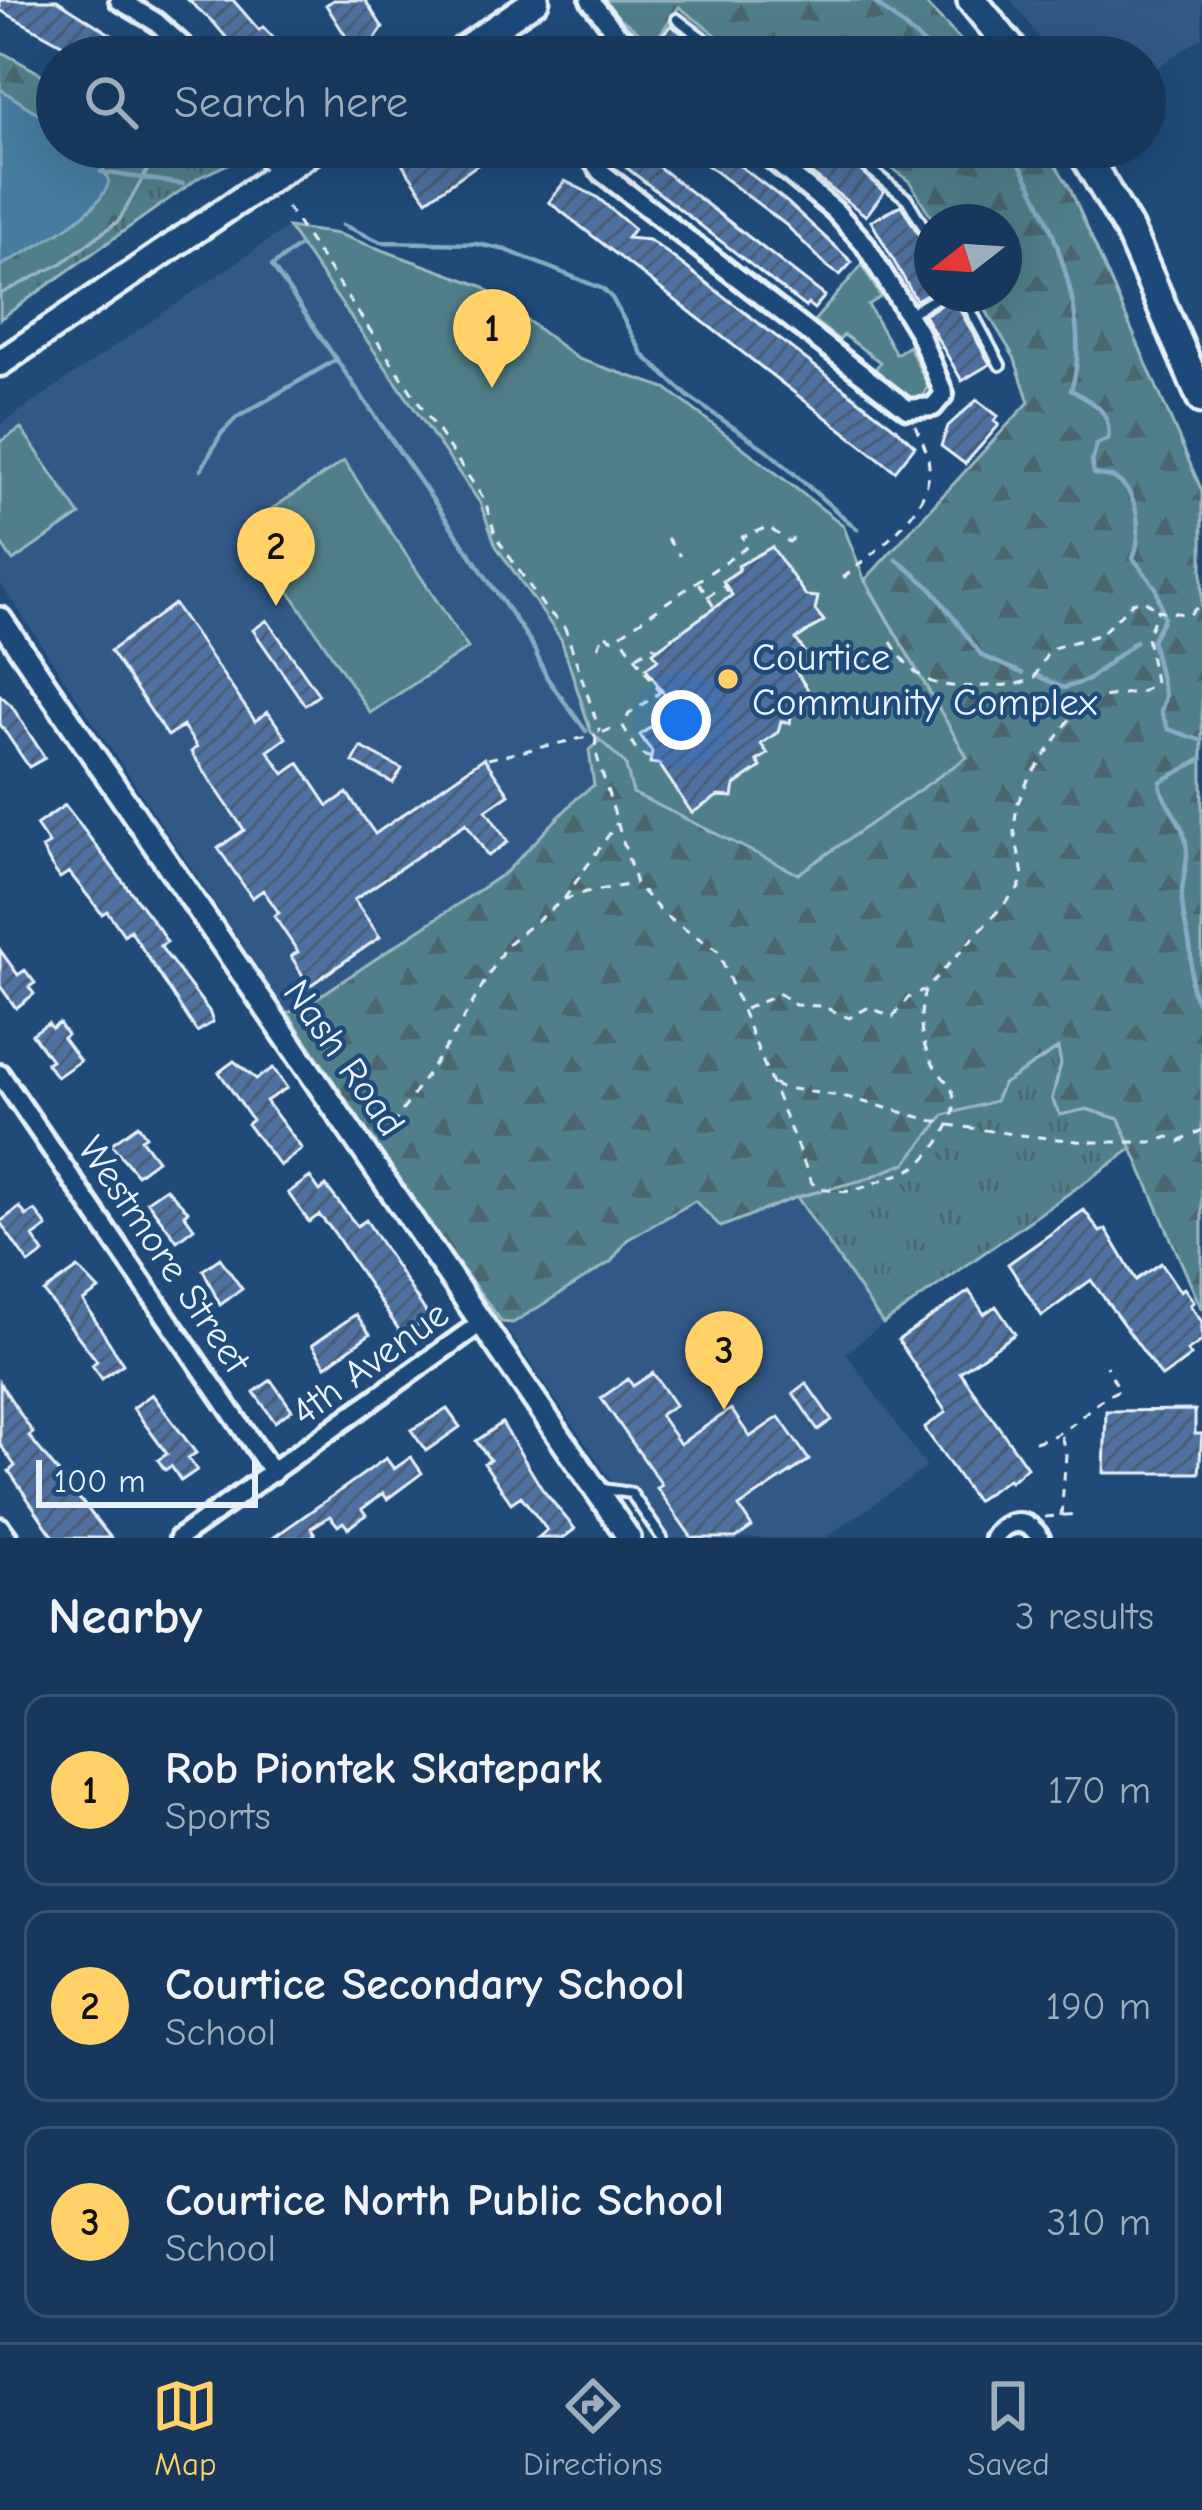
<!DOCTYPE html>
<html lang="en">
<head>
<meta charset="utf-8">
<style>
	body { margin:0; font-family:"Comic Neue",sans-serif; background:#203f62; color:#f1f3f6 }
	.compass { position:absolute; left:914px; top:204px; width:108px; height:108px; border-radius:50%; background:#17385c; box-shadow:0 12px 48px #0002; rotate:253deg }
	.scale { position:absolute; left:36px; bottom:30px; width:222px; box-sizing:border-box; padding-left:12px; border:6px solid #e8f1f8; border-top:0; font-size:33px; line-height:42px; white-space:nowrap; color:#e8f1f8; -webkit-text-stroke:9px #1f4a7a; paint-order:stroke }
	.you { position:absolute; left:681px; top:720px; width:42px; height:42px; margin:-30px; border:9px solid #fff; border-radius:50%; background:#1a73e8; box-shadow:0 0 0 18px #1a73e833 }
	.badge { display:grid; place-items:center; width:78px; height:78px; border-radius:50%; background:#ffd166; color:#111; font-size:39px; font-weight:700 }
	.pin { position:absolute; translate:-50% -99px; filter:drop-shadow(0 3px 6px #0008) }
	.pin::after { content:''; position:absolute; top:63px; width:42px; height:36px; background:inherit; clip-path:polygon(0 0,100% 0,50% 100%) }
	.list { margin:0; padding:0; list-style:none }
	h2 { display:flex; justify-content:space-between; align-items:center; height:156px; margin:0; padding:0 48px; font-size:51px }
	h2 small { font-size:39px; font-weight:400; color:#9eacbb }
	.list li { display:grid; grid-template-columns:78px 1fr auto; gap:36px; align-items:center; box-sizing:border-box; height:192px; margin:0 24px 24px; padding:0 24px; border:3px solid #365272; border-radius:24px }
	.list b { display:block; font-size:45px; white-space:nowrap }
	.list p { margin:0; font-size:39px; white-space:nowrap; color:#9eacbb }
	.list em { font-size:39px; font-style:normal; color:#9eacbb }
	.icon { flex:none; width:66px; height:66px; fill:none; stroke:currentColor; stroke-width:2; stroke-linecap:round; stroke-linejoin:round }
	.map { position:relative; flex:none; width:1202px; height:1538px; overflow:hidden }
	.search { position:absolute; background:#17385c; box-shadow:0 12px 48px #0002; left:36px; right:36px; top:36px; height:132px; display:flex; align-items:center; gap:30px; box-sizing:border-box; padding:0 42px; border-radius:66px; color:#9eacbb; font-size:45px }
	.sheet { height:804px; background:#17385c }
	nav { display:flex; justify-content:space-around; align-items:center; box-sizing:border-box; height:168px; border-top:3px solid #365272; background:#17385c; font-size:33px; color:#9eacbb }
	nav a { display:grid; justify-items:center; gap:6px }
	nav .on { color:#ffd166 }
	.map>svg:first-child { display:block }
	.built { fill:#315887 }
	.grass { fill:url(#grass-tufts); stroke:#9cb8c0; stroke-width:3 }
	.forest { fill:url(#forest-firs); stroke:#9cb8c0; stroke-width:3 }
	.park { fill:#517f89; stroke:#9cb8c0; stroke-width:3 }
	.water { fill:#447ca0; stroke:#86abc3; stroke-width:3 }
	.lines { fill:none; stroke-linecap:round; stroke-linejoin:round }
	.stream { stroke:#86abc3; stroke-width:4.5 }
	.building { fill:url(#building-hatch); stroke:#e8f1f8; stroke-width:3 }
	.service-casing { stroke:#e8f1f8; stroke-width:16 }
	.minor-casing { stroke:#e8f1f8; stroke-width:26 }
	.tertiary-casing { stroke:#e8f1f8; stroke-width:30 }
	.secondary-casing { stroke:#e8f1f8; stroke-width:33 }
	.primary-casing { stroke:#e8f1f8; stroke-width:36 }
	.path { stroke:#e8f1f8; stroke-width:3; stroke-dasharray:9 9; stroke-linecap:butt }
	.service { stroke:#1f4a7a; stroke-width:8 }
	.minor { stroke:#1f4a7a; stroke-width:16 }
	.tertiary { stroke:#1f4a7a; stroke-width:21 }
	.secondary { stroke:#1f4a7a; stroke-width:24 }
	.primary { stroke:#1f4a7a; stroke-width:27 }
	.poi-dot { fill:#ffd166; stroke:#1f4a7a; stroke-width:4.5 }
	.labels { text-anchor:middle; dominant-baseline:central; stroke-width:9; stroke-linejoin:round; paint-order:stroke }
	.poi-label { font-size:39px; fill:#e8f1f8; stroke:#1f4a7a; text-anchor:start }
	.street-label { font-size:39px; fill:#e8f1f8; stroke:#1f4a7a }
</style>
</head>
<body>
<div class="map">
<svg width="1202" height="1538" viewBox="0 0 1202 1538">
	<defs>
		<pattern id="grass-tufts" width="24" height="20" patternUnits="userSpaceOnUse" patternTransform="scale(3)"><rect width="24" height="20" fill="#517f89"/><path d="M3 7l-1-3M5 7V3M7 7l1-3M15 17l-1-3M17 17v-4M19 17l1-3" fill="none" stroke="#4c666d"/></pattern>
		<pattern id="forest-firs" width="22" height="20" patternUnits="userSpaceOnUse" patternTransform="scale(3)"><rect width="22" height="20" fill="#517f89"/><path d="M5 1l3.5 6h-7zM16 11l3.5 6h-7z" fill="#4c666d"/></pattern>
		<pattern id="building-hatch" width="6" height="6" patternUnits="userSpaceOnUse" patternTransform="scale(3)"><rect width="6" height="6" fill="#4f70a0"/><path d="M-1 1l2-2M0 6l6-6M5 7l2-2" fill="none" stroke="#4a5c75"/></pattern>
	</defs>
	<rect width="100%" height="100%" fill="#1f4a7a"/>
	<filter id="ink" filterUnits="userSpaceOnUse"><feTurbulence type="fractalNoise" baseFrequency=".00833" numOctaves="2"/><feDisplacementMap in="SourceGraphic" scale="24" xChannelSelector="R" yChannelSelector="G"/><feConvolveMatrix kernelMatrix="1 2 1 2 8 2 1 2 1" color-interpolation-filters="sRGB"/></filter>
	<g filter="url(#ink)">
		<path class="built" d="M1011 0H1202V37L1145 76V57H1054Z
			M288 227 480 503 496 546 561 639 591 732 600 740 589 750 594 785 576 798 506 872 314 1000 288 1013 0 583V425Z
			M797 1197 883 1324 846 1353 927 1467 825 1538H651L502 1322 513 1323 611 1262 627 1240 696 1200 722 1227Z"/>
		<path class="grass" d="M176 147H236L243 157 200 177 0 319V294L62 263 119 221 148 169Z
			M1059 1048 1061 1064 1052 1099 1119 1119 1132 1149 883 1324 797 1197C856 1182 908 1168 944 1115L994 1101 1003 1084Z"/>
		<path class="forest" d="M604 0H922L977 57H745L679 7 654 43 599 3Z
			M0 51 57 83V126L0 89Z
			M81 147H132L148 169 119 220 62 263 0 294V266L37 246 93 207 101 163Z
			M864 147H1044L1069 186 1202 491V1310L1119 1119 1087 1109 1060 1115 1052 1099 1061 1064 1058 1048 1003 1084 995 1101 944 1115 906 1163 863 1180 797 1197 721 1227 695 1201 627 1240 611 1262 513 1323 502 1322 438 1237 288 1013 314 1000 506 872 577 798 594 785 589 750 600 740 625 763 966 756 865 580 1029 402 1014 357 976 294H1004V222H934L910 182Z"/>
		<path class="park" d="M288 227 338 234 482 286 578 359 666 388 843 525 865 581 967 757 798 874 633 793 625 763 591 732 561 639 496 546 480 503Z
			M862 265 881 297 868 305 896 354 909 346 928 386 921 400 912 403 873 373 880 362 844 335 839 340 814 321Z
			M21 428 80 515 13 561 0 542V442Z
			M344 461 468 648 370 713 246 526Z"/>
		<path class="water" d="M0 89 57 126V147H81L101 163 109 182C99 216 31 249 0 266Z"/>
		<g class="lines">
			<path class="stream" d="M872 0 940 57
				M1009 147C1048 204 1094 323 1071 390 1093 403 1112 410 1108 439L1097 444 1092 461 1094 474C1101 476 1108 475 1114 478 1139 491 1143 535 1133 558L1156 588 1164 618 1152 640 1165 697 1161 712 1168 729 1202 741
				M101 172 183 184
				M343 225 381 242 477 244 506 250 603 289 612 298 643 355 689 397 768 451 857 529
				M299 246 272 266 532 644 547 678 586 731
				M201 470 221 434 236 418 337 359
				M896 559 931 588 982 656 1022 673
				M1038 676 1064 688 1088 680 1136 641
				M1202 759 1160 782C1161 801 1179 816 1184 834 1191 855 1184 870 1182 891 1180 916 1191 937 1191 957 1192 987 1187 983 1202 1012"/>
		</g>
		<path class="building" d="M0 0H57L146 57H85L0 10Z
			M188 0H233L259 30 263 27 284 49 274 57H257L250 48 241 55 214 23Z
			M333 0H365L383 28 375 39 379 46 359 57 326 5Z
			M671 25 672 26 714 57 659 55 653 45Z
			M416 147H503L427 200 399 159Z
			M600 147H633L825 296 814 309 808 304 805 307Z
			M683 147H715L787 202 852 262 840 275 829 268 786 225Z
			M777 147H834L884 192 866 216Z
			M565 181 597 197 634 229 627 238 649 240 666 252 894 427 915 446 895 471 549 202Z
			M901 205 925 245 932 250V291L916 300 871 221Z
			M951 294 990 364 962 381 924 315 947 301Z
			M977 400 998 416 994 421 999 425 965 464 941 446 948 426Z
			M772 547 806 596 818 597 815 610 824 621 796 639 804 651 789 661 810 693 793 701 790 723 781 721 778 732 761 744 768 754 757 761 761 767 735 785 733 797 718 796 692 813 659 764 650 763 652 752 640 735 658 722 660 710 677 712 646 668 658 659 653 652 732 595 723 581 739 570 738 566Z
			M174 604 255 721 268 712 286 738 268 751 284 774 299 763 328 806 347 793 375 834 484 758 509 794 486 810 508 842 488 856 466 823 354 900 380 937 309 986 291 956 298 952 274 916 279 913 263 890 252 898 218 848 244 830 191 752 197 747 183 726 168 736 110 651Z
			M267 620 319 695 305 705 253 630Z
			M0 695 11 705 45 758 29 767 0 724Z
			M361 747 402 769 393 783 353 762Z
			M65 805 159 929 167 942 160 946 209 1011 213 1022 197 1032 130 930 124 935 107 911 102 914 69 872 60 878 51 865 42 848 49 844 36 825Z
			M0 950 18 975 25 970 35 983 29 987 34 994 16 1008 0 986Z
			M48 1023 52 1028 59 1023 67 1035 63 1038 80 1061 57 1077 46 1063 51 1060 32 1034Z
			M234 1061 256 1079 273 1068 287 1088 266 1101 302 1149 280 1166 247 1124 252 1120 219 1072Z
			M138 1125 146 1136 141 1139 157 1160 137 1175 111 1144Z
			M310 1177 320 1191 326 1186 357 1226 366 1220 429 1317 403 1336 333 1231 319 1215 309 1222 288 1193Z
			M166 1188 188 1211 184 1214 194 1228 177 1241 147 1201Z
			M20 1207 26 1216 35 1210 47 1227 33 1237 44 1253 29 1264 0 1222Z
			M1084 1210 1100 1232 1106 1229 1136 1280 1161 1263 1180 1291 1184 1288 1194 1302 1190 1305 1202 1322V1341L1187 1351 1191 1356 1162 1377 1091 1280 1042 1316 1008 1264Z
			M220 1258 242 1289 220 1305 203 1270Z
			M78 1268 99 1290 83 1301 123 1364 102 1379 92 1365 97 1361 44 1292Z
			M969 1291 984 1314 996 1306 1015 1334 960 1372 1027 1467 1010 1482 1008 1479 976 1501 927 1432 925 1427 946 1412 898 1340Z
			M356 1314 370 1334 326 1366 312 1345Z
			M653 1373 675 1405 660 1415 680 1444 731 1409 750 1437 779 1417 809 1460 739 1507 752 1527 736 1538H692L657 1488 662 1485 601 1398 628 1379 633 1386Z
			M271 1380 292 1410 275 1422 254 1392Z
			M0 1383 33 1433 29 1436 111 1538H55L48 1529 9 1471 15 1466 0 1444Z
			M806 1383 832 1420 818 1430 793 1393Z
			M152 1394 196 1453 188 1458 197 1470 181 1481 171 1466 165 1470 158 1460 167 1454 133 1408Z
			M447 1409 460 1427 426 1451 411 1430Z
			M1195 1410V1434H1202L1199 1473H1104L1106 1411Z
			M502 1423 542 1489 575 1529 563 1538H538L547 1530 521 1496 511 1503 484 1463 490 1460 476 1441Z
			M411 1457 422 1473 387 1499 383 1493 362 1509 366 1515 348 1528 343 1522 338 1526 330 1516 311 1528 315 1534 309 1538H273L386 1458 394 1469Z"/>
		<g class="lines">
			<g class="service-casing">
				<path id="service" d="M677 19 728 57
					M842 147 907 199 932 241
					M962 294 1000 365
					M909 314 943 294
					M603 1489 631 1493 662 1538"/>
			</g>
			<g class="minor-casing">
				<path id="minor" d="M119 0 156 22 195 57
					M590 0 616 33 647 57
					M583 57 616 33
					M260 147 278 174
					M583 147 601 172 907 409 933 407 944 394 919 333 864 243 834 210 757 147
					M0 1074 273 1473
					M0 1527 8 1538
					M179 1538 481 1323
					M994 1538C1006 1519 1028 1517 1040 1538"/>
			</g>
			<g class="tertiary-casing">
				<path id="tertiary" d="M0 619 629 1538"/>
			</g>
			<g class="secondary-casing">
				<path id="secondary" d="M452 57 536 0
					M0 363 318 147"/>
			</g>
			<g class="primary-casing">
				<path id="primary" d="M972 0 1018 57
					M1080 147 1128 228 1202 399"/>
			</g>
			<path class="path" d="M287 207 485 501 496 537 544 607 565 628 600 732
				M667 538 680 556
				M843 578C875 551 938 508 928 459 926 447 919 435 915 424
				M699 583 714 607
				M707 597 723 586 733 596
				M891 642C919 687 938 688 987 686 1004 685 1019 686 1034 678L1050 649 1101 634 1132 603 1144 600 1156 609
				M598 647 604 633 611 639 619 636
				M637 656 653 646 658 649
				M667 709V702L620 635 748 546 742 537 768 527 789 542 795 537
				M611 729 596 735 595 750 636 884 665 916 718 951 812 1183C837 1198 857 1191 882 1180 893 1176 908 1172 917 1166 935 1152 961 1116 953 1093 950 1084 943 1078 937 1070 919 1045 918 1019 925 990L1019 888 1023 875 1014 829 1017 805 1028 780 1083 700 1143 691 1155 682 1147 637 1158 610 1189 615 1202 603
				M651 758 638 753 623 726 629 714 659 693
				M488 759 596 735
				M564 899 617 823
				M745 1009 780 994 795 1005 822 1006 849 1018 869 1007 893 1017 908 998 923 990
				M774 1083 778 1087 846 1097 949 1125 1020 1135 1087 1142H1152L1169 1137 1179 1142 1202 1130
				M382 1141 457 1030 506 945 563 900 586 892 635 884
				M1035 1442C1080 1431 1086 1402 1120 1390L1106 1366
				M1061 1516 1066 1455 1061 1435
				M1045 1517 1077 1514"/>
			<use href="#service" class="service"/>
			<use href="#minor" class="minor"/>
			<use href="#tertiary" class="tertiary"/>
			<use href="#secondary" class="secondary"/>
			<use href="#primary" class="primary"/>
		</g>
	</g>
	<circle class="poi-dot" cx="728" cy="679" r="12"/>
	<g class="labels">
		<g class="poi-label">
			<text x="752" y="657">Courtice<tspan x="752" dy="45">Community Complex</tspan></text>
		</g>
		<g class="street-label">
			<text transform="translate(344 1058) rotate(55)">Nash Road</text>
			<text transform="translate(164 1255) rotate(56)">Westmore Street</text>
			<text transform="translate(370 1363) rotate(-36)">4th Avenue</text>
		</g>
	</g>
</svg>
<svg class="compass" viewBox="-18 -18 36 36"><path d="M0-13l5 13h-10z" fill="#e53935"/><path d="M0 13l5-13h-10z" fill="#9eacbb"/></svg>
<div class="scale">100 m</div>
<div class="you"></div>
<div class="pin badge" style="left:492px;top:388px">1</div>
<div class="pin badge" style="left:276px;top:606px">2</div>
<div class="pin badge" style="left:724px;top:1410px">3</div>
<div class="search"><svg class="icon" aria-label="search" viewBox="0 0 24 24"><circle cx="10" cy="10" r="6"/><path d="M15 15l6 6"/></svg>Search here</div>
</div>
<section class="sheet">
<h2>Nearby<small>3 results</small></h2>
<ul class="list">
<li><span class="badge">1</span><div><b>Rob Piontek Skatepark</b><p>Sports</p></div><em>170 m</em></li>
<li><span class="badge">2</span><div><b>Courtice Secondary School</b><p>School</p></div><em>190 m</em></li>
<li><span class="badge">3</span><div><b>Courtice North Public School</b><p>School</p></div><em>310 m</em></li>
</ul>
</section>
<nav>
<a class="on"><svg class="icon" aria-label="map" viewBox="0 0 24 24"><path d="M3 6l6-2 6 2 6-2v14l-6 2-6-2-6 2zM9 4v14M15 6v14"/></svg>Map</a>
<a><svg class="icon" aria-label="directions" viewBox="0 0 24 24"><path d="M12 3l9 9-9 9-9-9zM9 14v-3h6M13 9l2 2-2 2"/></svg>Directions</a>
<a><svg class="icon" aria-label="saved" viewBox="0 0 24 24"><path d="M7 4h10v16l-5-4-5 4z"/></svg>Saved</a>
</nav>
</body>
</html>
